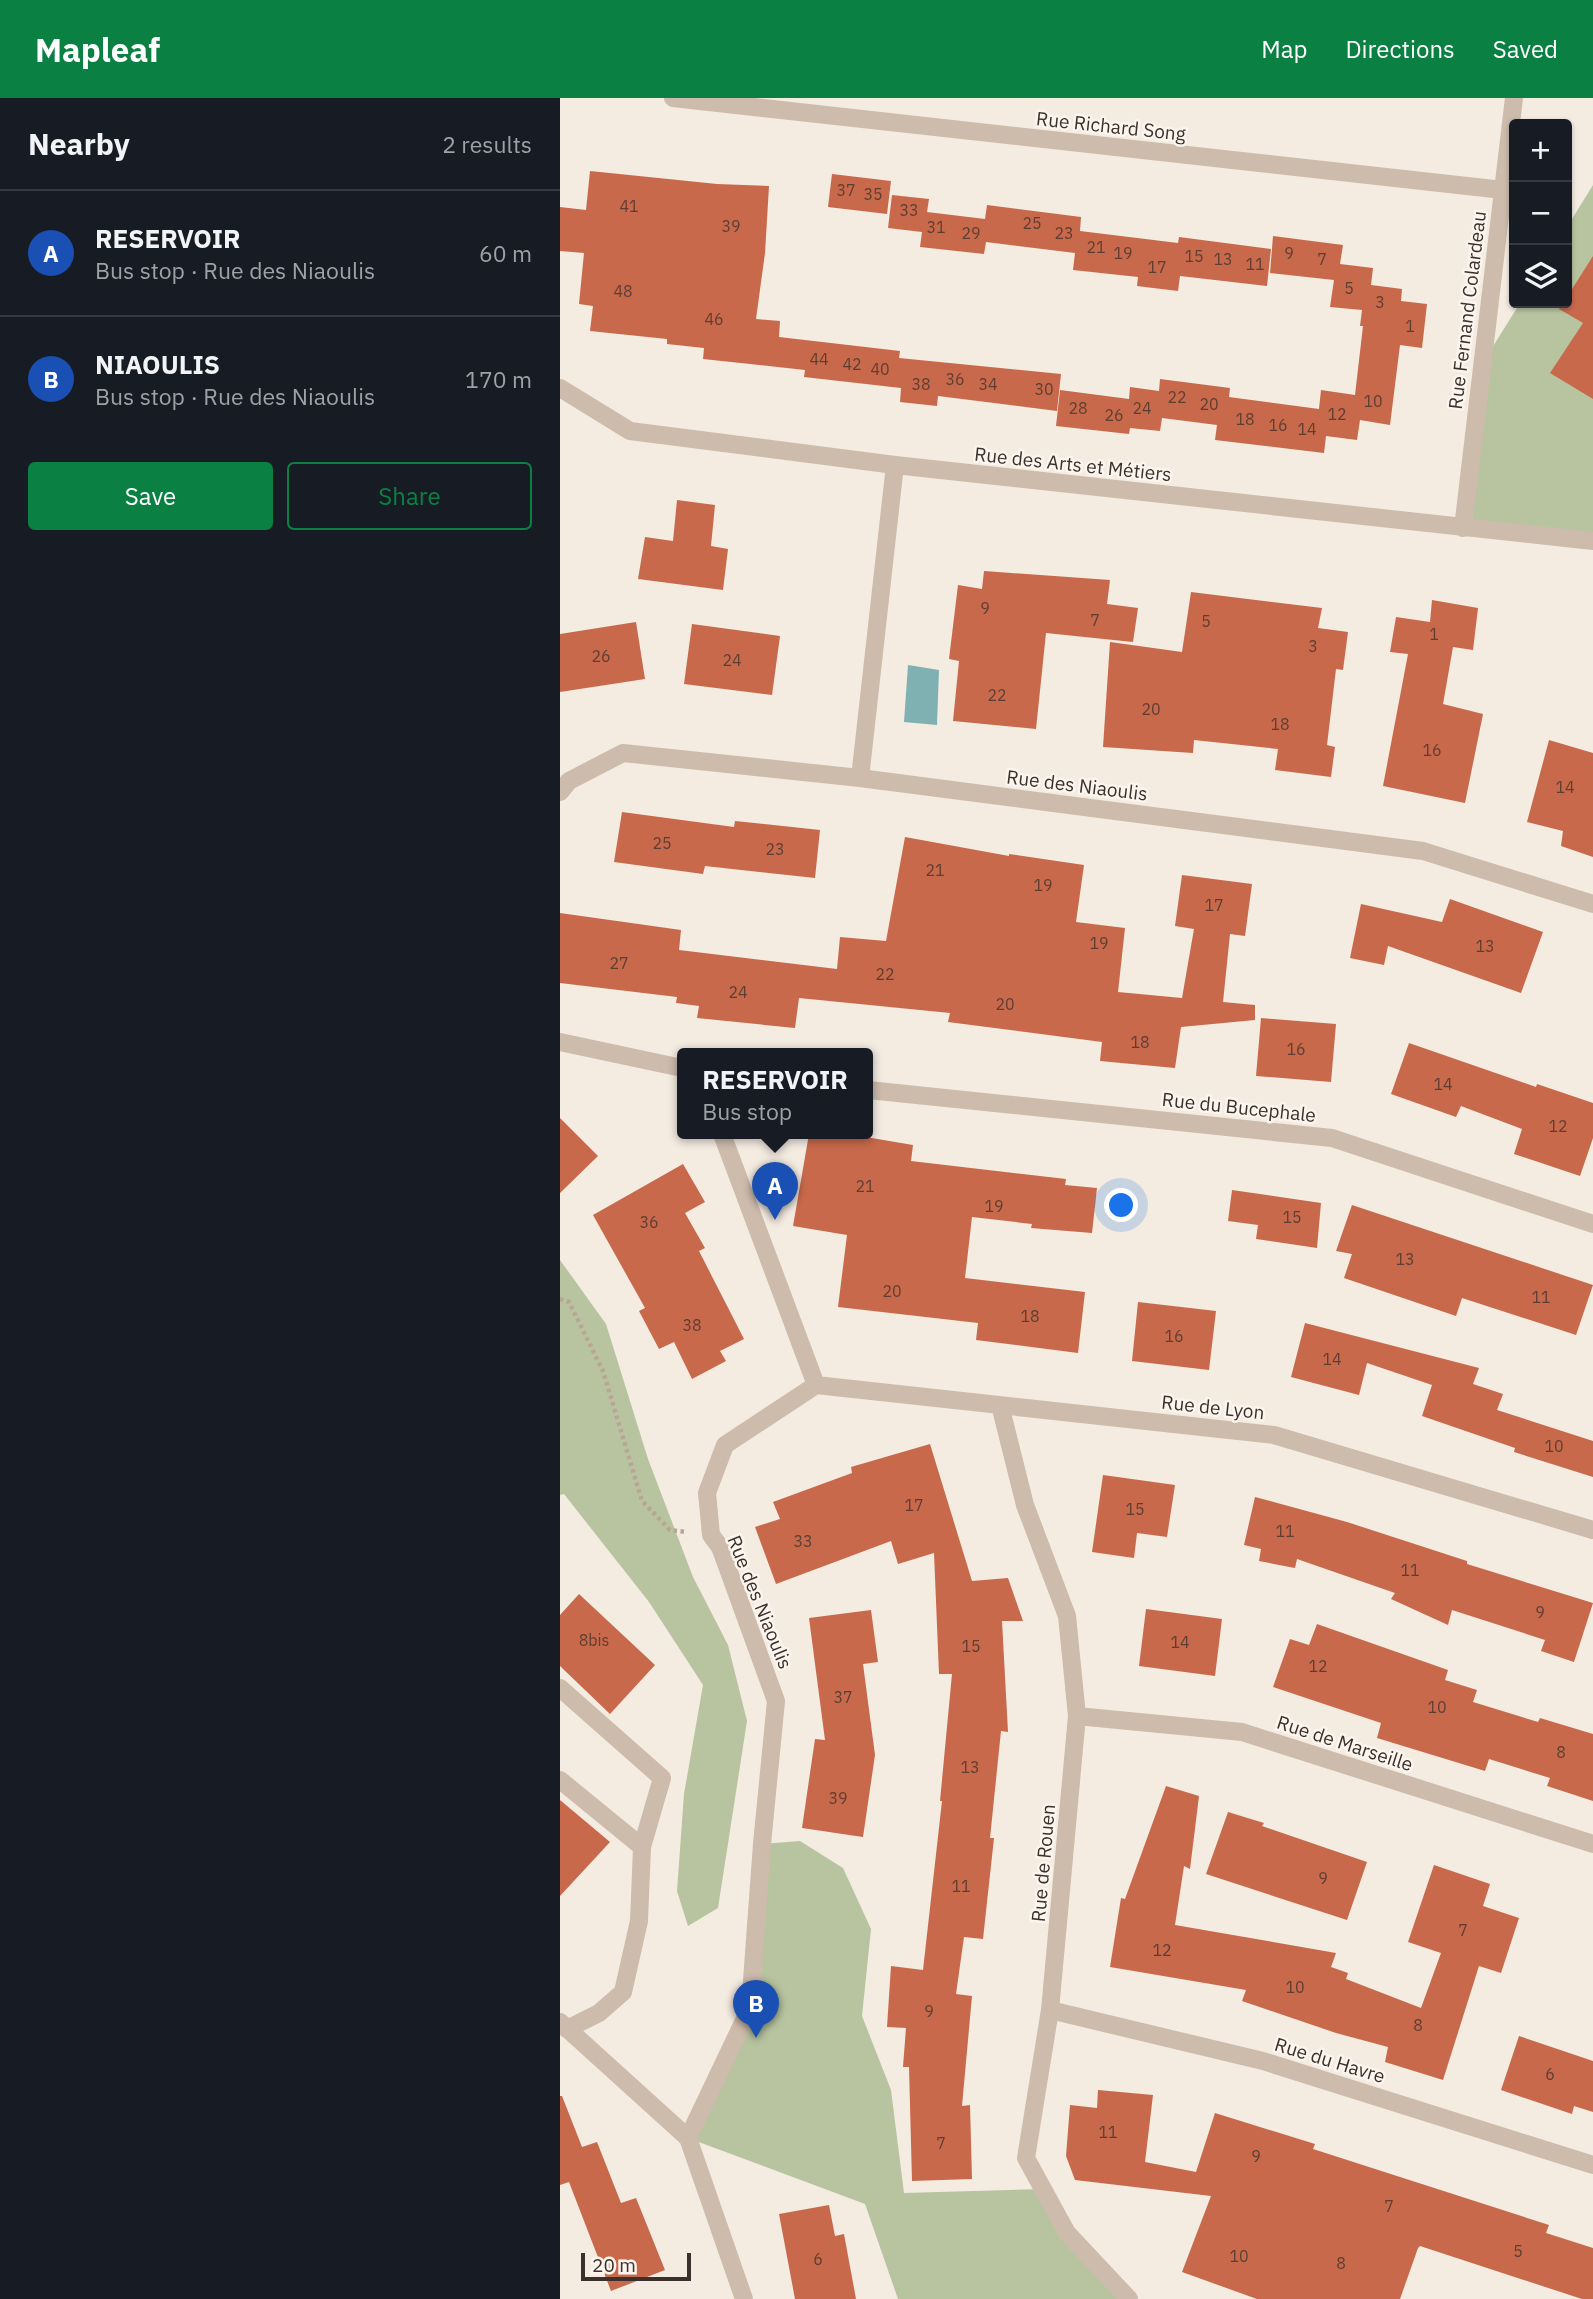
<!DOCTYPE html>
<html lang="en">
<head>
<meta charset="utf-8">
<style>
	body { margin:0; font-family:"IBM Plex Sans",sans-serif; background:#242831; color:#f1f3f6 }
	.controls { position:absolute; right:21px; top:21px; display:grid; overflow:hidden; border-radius:7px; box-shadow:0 2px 5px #0004 }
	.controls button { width:63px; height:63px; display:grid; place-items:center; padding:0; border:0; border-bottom:2px solid #363941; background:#171b24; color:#f1f3f6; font:35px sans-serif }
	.scale { position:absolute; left:21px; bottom:18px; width:110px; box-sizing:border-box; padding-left:7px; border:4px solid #3b302b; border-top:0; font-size:19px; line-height:24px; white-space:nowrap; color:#3b302b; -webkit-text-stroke:5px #fbf5ee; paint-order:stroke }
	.you { position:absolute; left:562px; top:1108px; width:24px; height:24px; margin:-18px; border:5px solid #fff; border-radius:50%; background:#1a73e8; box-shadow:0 0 0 10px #1a73e833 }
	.badge { display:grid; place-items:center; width:46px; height:46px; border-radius:50%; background:#0b8043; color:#fff; font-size:23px; font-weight:700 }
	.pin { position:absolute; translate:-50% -58px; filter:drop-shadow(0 2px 4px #0008) }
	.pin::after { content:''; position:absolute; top:37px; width:24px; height:21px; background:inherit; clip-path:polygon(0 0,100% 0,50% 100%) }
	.popup { position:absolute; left:117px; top:950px; width:196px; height:91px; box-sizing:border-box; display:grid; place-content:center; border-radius:7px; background:#171b24; filter:drop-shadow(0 2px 5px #0005); font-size:23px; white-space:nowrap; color:#9ea1a6 }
	.popup b { font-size:26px; color:#f1f3f6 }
	.popup::after { content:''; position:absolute; left:50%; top:100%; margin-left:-14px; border:14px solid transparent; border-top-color:#171b24 }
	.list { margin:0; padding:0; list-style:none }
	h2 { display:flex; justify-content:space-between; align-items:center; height:91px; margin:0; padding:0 28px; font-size:30px }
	h2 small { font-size:23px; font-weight:400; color:#9ea1a6 }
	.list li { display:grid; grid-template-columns:46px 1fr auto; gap:21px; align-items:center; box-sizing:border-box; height:126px; padding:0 28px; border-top:2px solid #363941 }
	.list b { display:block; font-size:26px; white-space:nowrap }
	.list p { margin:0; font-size:23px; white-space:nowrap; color:#9ea1a6 }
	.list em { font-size:23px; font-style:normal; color:#9ea1a6 }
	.actions { display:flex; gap:14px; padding:21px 28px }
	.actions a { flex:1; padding:16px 0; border:2px solid #0b8043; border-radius:7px; text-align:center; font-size:24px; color:#0b8043 }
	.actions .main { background:#0b8043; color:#fff }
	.icon { flex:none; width:38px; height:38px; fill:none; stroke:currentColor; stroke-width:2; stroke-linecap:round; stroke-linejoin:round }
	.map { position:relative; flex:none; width:1033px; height:2201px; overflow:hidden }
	header { display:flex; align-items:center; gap:42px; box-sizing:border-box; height:98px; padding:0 35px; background:#0b8043; color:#fff }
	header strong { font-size:33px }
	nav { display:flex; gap:38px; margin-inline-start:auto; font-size:24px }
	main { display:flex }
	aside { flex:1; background:#171b24 }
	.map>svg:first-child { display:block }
	.green { fill:#b8c4a0 }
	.water { fill:#7fb0b2 }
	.building { fill:#c8694b }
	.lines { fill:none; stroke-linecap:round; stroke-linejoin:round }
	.path { stroke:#b9a596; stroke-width:4.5; stroke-dasharray:3.5 3.5; stroke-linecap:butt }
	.lane { stroke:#cdbbac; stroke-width:18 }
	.street { stroke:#cdbbac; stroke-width:18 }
	.labels { text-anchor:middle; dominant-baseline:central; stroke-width:5; stroke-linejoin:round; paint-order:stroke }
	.number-label { font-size:16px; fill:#5e3e33 }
	.street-label { font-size:19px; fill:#3b302b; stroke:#fbf5ee }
</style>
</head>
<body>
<header>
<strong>Mapleaf</strong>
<nav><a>Map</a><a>Directions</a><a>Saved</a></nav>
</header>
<main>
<aside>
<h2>Nearby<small>2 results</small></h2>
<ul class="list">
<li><span class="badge" style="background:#1a4fb4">A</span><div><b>RESERVOIR</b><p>Bus stop · Rue des Niaoulis</p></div><em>60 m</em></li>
<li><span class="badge" style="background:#1a4fb4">B</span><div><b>NIAOULIS</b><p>Bus stop · Rue des Niaoulis</p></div><em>170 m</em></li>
</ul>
<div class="actions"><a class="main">Save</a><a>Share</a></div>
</aside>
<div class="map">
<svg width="1033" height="2201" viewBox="0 0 1033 2201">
	<rect width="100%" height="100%" fill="#f4ebe1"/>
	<path class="green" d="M1033 87V443L903 430 922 266 960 205H1007V129Z
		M0 1162 46 1226 88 1361 133 1479 168 1547 187 1623 158 1810 128 1828 117 1793 124 1696 143 1587 89 1504 4 1396 0 1397Z
		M240 1743 283 1770 311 1831 302 1918 331 1992 344 2095 483 2091 569 2201H338L305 2106 128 2040 190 1910 202 1746Z"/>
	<path class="water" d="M348 567 379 572 377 627 344 624Z"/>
	<path class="building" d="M30 73 157 86 209 88 205 155 196 221 220 223 219 239 340 253 339 260 501 276 497 313 378 298 377 308 340 304 341 290 244 279 245 272 143 261 144 250 107 246V241L30 233 33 208 19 206 24 155 0 153V109L26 112Z
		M272 76 331 83 327 116 268 109Z
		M332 97 369 101 367 114 425 121 427 107 521 119 520 133 618 145 619 139 711 151 707 188 620 178 618 193 577 188 578 179 513 172 515 155 426 144 424 156 360 149 362 134 328 130Z
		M713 138 783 147 780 166 813 170 811 187 842 191 841 203 867 206 862 250 840 247 830 327 800 322 797 342 766 338 764 355 655 342 657 327 602 320 600 333 570 330 569 336 496 328 500 292 569 301 570 289 599 293 600 281 670 290 669 299 759 311 761 292 795 297 803 228H800L802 212 770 209 774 182 710 175Z
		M1033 158V301L990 275 1023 225 999 211 1003 205H1007V199Z
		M117 402 155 407 151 448 168 451 163 492 78 481 85 439 113 443Z
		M424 473 550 482 547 506 578 510 573 544 486 535 476 631 393 623 399 563 389 561 398 487 422 491Z
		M631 494 762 510 758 530 788 534 783 572 776 571 767 647 775 649 771 679 715 672 718 651 634 642 633 655 543 649 550 544 622 554Z
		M872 502 918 510 913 552 893 549 883 606 923 616 905 705 823 688 848 556 830 554 836 519 870 524Z
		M76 524 85 581 0 594V536Z
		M132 526 220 538 212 597 124 586Z
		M989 642 1033 655V759L1001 748 1003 733 967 724Z
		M62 714 174 729 175 723 260 732 255 780 145 768 143 776 54 764Z
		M345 739 449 758V756L524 767 516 824 565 830 558 894 622 900 634 831 615 828 622 777 692 786 685 838 670 836 663 904 695 907V922L621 929 615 970 540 963 542 944 388 924 390 915 239 900 235 930 137 920 139 908 116 905 117 899 0 885V815L121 832 119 852 277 871 280 839 326 843Z
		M890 801 983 834 961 895 828 848 824 867 790 860 801 806 882 824Z
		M701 920 776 926 771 984 696 978Z
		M849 945 976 989 977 986 1033 1005V1040L1020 1078 954 1056 962 1031 901 1008 896 1019 831 996Z
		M0 1020 38 1058 0 1095Z
		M249 1036H288L353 1047 351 1063 506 1081 505 1087 537 1090 532 1135 471 1130 472 1126 412 1119 405 1180 525 1194 518 1255 416 1242 418 1225 278 1209 287 1137 233 1128Z
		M123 1066 145 1104 125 1115 145 1150 139 1153 184 1241 160 1253 166 1263 132 1281 114 1244 99 1251 79 1213 85 1210 33 1117Z
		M672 1092 761 1105 757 1150 696 1141 698 1127 668 1123Z
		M792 1107 1033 1187 1016 1237 902 1200 896 1218 784 1180 792 1156 776 1153Z
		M578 1204 656 1213 649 1272 572 1263Z
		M745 1225 919 1270 913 1286 943 1296 937 1312 1033 1343V1379L954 1354 955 1350 862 1318 872 1287 807 1265 799 1297 731 1279Z
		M370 1346 412 1483 448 1480 463 1523H442L448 1634 441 1633 430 1740H434L423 1841 404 1839 396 1896 412 1898 402 2008 410 2007 412 2081 352 2083 349 1969H343L346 1930 327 1929 331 1868 363 1872 382 1703H380L392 1576H379L374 1455 338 1466 331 1443 216 1486 195 1429 220 1421 213 1404 292 1375 291 1369Z
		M543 1377 615 1387 607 1439 577 1435 574 1460 532 1454Z
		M695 1399 787 1424 907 1463V1466L1033 1505 1014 1564 981 1553 985 1542 892 1512 888 1527 831 1501 835 1495 737 1461 735 1470 699 1463 701 1451 684 1447Z
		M19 1496 95 1567 50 1616 0 1568V1517Z
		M586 1511 662 1521 655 1578 579 1568Z
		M311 1512 318 1564 303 1566 315 1657 303 1739 242 1730 255 1641 265 1642 249 1520Z
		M757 1526 888 1572 885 1582 917 1592 913 1604 978 1624 980 1620 1033 1636V1703L987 1688 990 1680 929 1661 925 1673 817 1640 821 1625 713 1589 730 1541 749 1547Z
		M606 1688 639 1698 630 1771 624 1768 615 1827 776 1855 771 1869 788 1875 786 1881 861 1910 881 1855 848 1844 874 1767 930 1786 923 1808 959 1820 941 1875 919 1868 883 1982 825 1964 828 1949 776 1935 682 1903 686 1892 550 1869 561 1800 565 1801Z
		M0 1702 50 1744 0 1798Z
		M668 1714 704 1725 702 1728 807 1764 787 1822 646 1776Z
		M959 1938 1033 1963V2014L1014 2008 1012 2016 941 1992Z
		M538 1992 593 1997 585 2064 636 2074 655 2015 755 2046 753 2051 989 2127 986 2135 1033 2150V2201H1022L860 2148 858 2150 840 2201H697L622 2174 651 2098 515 2082 506 2058 510 2007 537 2010Z
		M0 1998H2L22 2049 37 2044 61 2105 76 2100 105 2172 51 2193 9 2084 0 2087Z
		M269 2107 275 2138 284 2136 296 2201H235L219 2116Z"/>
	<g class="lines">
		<path class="path" d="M0 1201 9 1204 43 1273 82 1403 110 1432 126 1434"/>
		<path class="lane" d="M0 1590 102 1680 82 1749 79 1823 63 1894 39 1915 7 1931
			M0 1682 82 1749"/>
		<path class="street" d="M113 0 943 92
			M0 290 70 333 335 367 1033 443
			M903 430 954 0
			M300 680 335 367
			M0 694 9 683 63 655 300 680 863 753 1033 806
			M0 944 122 970
			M308 992 772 1040 1033 1126
			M256 1287 714 1337 1033 1432
			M440 1307 465 1407 507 1518 517 1618 490 1912 466 2060 507 2135 569 2201
			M517 1618 682 1634 1033 1746
			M490 1912 703 1963 1033 2067
			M0 1924 128 2040 184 2201
			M128 2040 190 1910 202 1746 216 1603 160 1449 151 1437 147 1395 165 1347 256 1287 162 1036"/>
	</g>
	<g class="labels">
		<g class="number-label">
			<text x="286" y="92">37</text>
			<text x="313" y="96">35</text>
			<text x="69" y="108">41</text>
			<text x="349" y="112">33</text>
			<text x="472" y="125">25</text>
			<text x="171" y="128">39</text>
			<text x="376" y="129">31</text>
			<text x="411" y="135">29</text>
			<text x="504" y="135">23</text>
			<text x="536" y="149">21</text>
			<text x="563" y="155">19</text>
			<text x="729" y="155">9</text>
			<text x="634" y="158">15</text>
			<text x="663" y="161">13</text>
			<text x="762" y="161">7</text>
			<text x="695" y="166">11</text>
			<text x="597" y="169">17</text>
			<text x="789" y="190">5</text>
			<text x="63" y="193">48</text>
			<text x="820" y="204">3</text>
			<text x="154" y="221">46</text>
			<text x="850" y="228">1</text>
			<text x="259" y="261">44</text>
			<text x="292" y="266">42</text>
			<text x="320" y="271">40</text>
			<text x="395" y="281">36</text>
			<text x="361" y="286">38</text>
			<text x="428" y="286">34</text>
			<text x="484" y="291">30</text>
			<text x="617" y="299">22</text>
			<text x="813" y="303">10</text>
			<text x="649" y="306">20</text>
			<text x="518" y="310">28</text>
			<text x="582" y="310">24</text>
			<text x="777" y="316">12</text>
			<text x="554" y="317">26</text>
			<text x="685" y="321">18</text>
			<text x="718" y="327">16</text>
			<text x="747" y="331">14</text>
			<text x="425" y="510">9</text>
			<text x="535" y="522">7</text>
			<text x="646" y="523">5</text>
			<text x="874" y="536">1</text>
			<text x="753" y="548">3</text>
			<text x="41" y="558">26</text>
			<text x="172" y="562">24</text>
			<text x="437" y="597">22</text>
			<text x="591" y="611">20</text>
			<text x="720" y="626">18</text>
			<text x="872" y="652">16</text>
			<text x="1005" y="689">14</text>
			<text x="102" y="745">25</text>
			<text x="215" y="751">23</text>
			<text x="375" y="772">21</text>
			<text x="483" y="787">19</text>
			<text x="654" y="807">17</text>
			<text x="539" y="845">19</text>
			<text x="925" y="848">13</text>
			<text x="59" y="865">27</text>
			<text x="325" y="876">22</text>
			<text x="178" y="894">24</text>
			<text x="445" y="906">20</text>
			<text x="580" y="944">18</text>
			<text x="736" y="951">16</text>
			<text x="883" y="986">14</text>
			<text x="998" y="1028">12</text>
			<text x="305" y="1088">21</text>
			<text x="434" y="1108">19</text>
			<text x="732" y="1119">15</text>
			<text x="89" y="1124">36</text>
			<text x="845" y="1161">13</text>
			<text x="332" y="1193">20</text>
			<text x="981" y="1199">11</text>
			<text x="470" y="1218">18</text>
			<text x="132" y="1227">38</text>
			<text x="614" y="1238">16</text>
			<text x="772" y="1261">14</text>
			<text x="994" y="1348">10</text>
			<text x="354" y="1407">17</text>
			<text x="575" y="1411">15</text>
			<text x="725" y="1433">11</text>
			<text x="243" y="1443">33</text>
			<text x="850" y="1472">11</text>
			<text x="980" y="1514">9</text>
			<text x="34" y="1542">8bis</text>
			<text x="620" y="1544">14</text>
			<text x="411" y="1548">15</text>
			<text x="758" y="1568">12</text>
			<text x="283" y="1599">37</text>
			<text x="877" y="1609">10</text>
			<text x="1001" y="1654">8</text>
			<text x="410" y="1669">13</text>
			<text x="278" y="1700">39</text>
			<text x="763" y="1780">9</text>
			<text x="401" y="1788">11</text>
			<text x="903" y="1832">7</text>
			<text x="602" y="1852">12</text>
			<text x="735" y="1889">10</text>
			<text x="369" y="1913">9</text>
			<text x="858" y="1927">8</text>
			<text x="990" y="1976">6</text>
			<text x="548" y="2034">11</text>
			<text x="381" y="2045">7</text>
			<text x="696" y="2058">9</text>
			<text x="829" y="2108">7</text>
			<text x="958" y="2153">5</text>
			<text x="679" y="2158">10</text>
			<text x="258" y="2161">6</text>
			<text x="781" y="2165">8</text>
		</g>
		<g class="street-label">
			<text transform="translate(551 28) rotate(6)">Rue Richard Song</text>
			<text transform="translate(907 212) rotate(-83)">Rue Fernand Colardeau</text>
			<text transform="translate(513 366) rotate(6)">Rue des Arts et Métiers</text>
			<text transform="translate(517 687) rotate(7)">Rue des Niaoulis</text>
			<text transform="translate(679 1009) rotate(6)">Rue du Bucephale</text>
			<text transform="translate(653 1309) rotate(6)">Rue de Lyon</text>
			<text transform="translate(200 1504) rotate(68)">Rue des Niaoulis</text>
			<text transform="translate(785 1645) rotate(18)">Rue de Marseille</text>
			<text transform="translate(483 1765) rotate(-85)">Rue de Rouen</text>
			<text transform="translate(770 1962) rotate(17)">Rue du Havre</text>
		</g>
	</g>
</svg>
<div class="controls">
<button>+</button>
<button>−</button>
<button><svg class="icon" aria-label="layers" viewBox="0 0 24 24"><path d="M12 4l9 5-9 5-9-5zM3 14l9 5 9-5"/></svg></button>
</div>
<div class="scale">20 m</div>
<div class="you"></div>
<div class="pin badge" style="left:215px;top:1122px;background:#1a4fb4">A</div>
<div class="popup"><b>RESERVOIR</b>Bus stop</div>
<div class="pin badge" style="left:196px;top:1940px;background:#1a4fb4">B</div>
</div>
</main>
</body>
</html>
